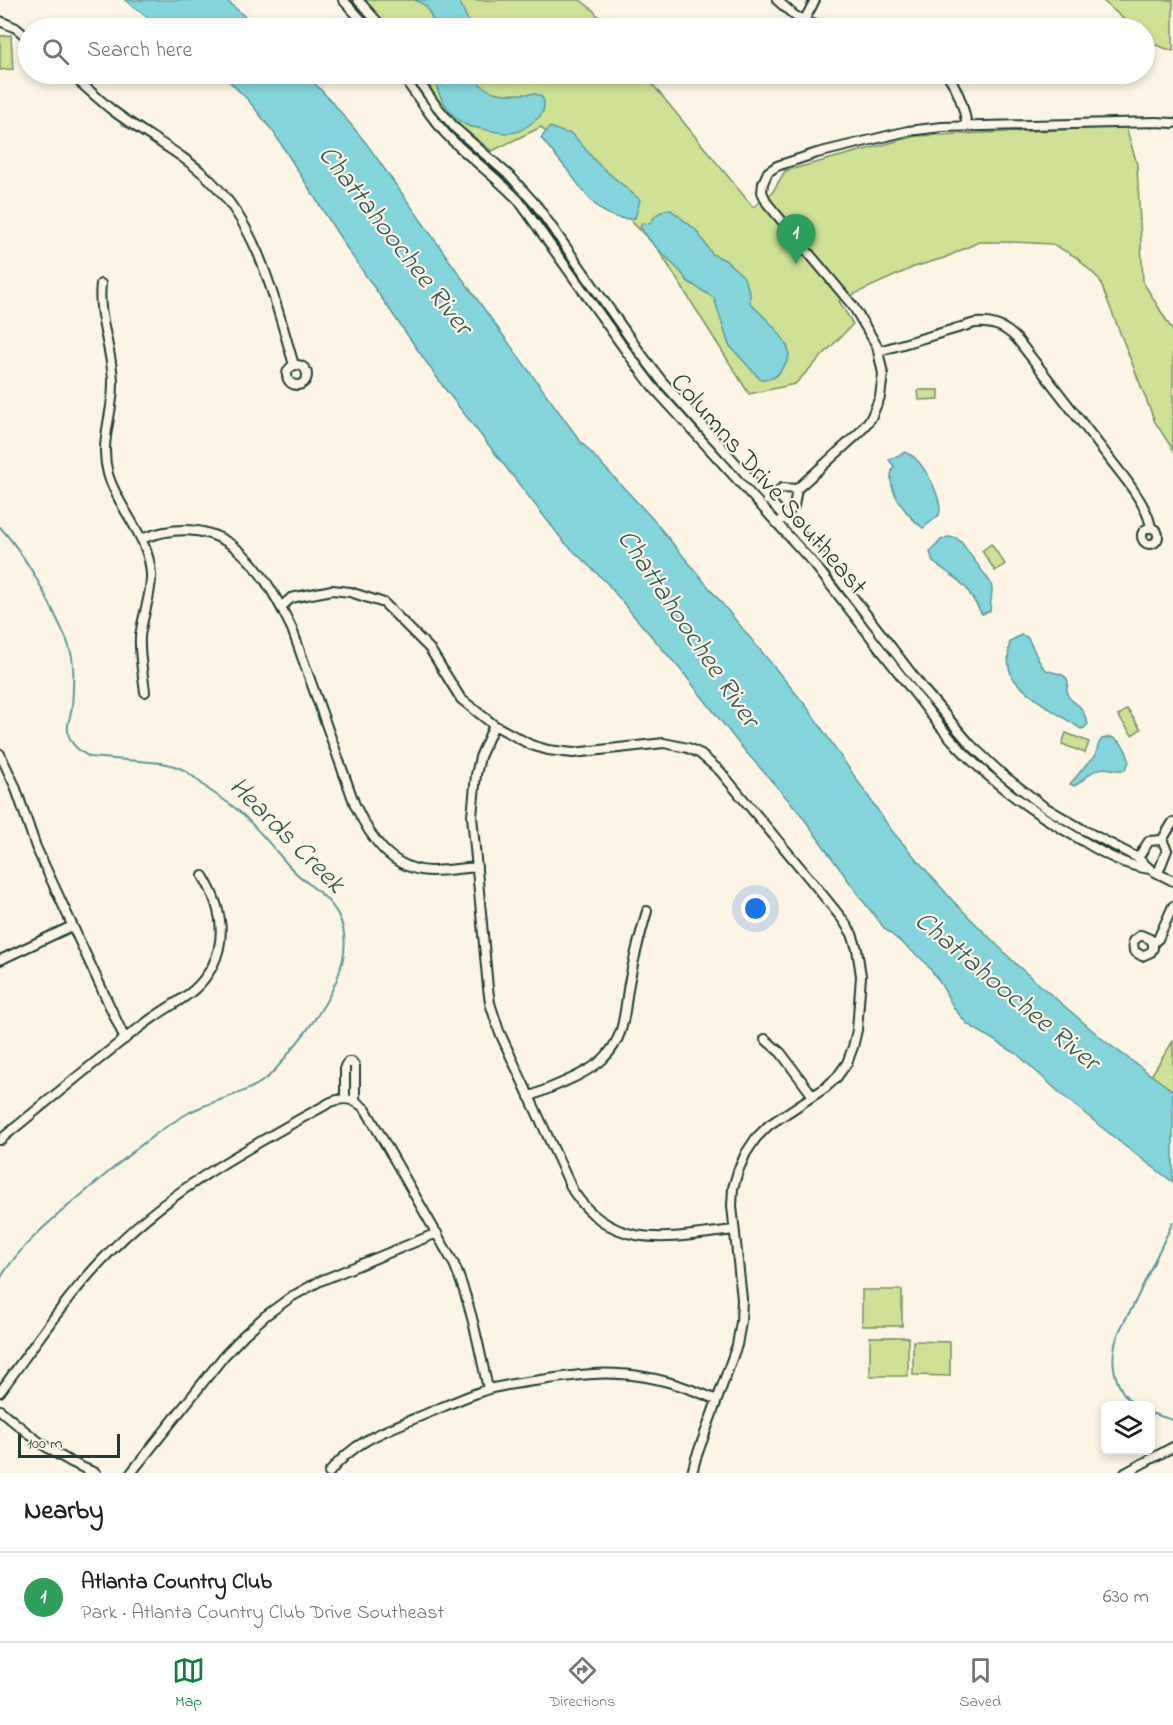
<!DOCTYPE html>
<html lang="en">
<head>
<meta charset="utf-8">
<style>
	body { margin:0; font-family:"Indie Flower",sans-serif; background:#f6f6f6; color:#202124 }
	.controls { position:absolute; right:18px; bottom:18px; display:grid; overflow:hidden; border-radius:9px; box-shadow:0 3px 9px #0003 }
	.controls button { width:54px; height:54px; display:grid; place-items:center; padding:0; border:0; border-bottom:2px solid #e0e0e0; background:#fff; color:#202124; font:30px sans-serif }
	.scale { position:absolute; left:18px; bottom:15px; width:102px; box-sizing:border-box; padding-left:6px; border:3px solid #1f3d34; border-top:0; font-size:16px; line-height:21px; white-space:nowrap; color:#1f3d34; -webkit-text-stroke:4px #fcf5e5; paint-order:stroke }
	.you { position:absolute; left:756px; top:909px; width:21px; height:21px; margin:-15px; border:4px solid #fff; border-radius:50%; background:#1a73e8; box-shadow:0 0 0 9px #1a73e833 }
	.badge { display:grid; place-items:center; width:39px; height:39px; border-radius:50%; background:#0b8043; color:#fff; font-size:20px; font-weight:700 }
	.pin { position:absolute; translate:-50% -50px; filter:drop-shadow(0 2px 3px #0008) }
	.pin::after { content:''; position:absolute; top:32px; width:21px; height:18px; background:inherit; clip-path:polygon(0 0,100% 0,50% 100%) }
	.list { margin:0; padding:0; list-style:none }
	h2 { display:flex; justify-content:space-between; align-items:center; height:78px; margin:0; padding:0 24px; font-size:26px }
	h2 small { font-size:20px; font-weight:400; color:#757577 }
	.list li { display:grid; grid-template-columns:39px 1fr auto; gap:18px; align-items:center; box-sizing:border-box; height:90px; padding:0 24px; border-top:2px solid #e0e0e0 }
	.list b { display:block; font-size:22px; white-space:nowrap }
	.list p { margin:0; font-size:20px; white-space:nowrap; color:#757577 }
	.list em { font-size:20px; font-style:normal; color:#757577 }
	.icon { flex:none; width:33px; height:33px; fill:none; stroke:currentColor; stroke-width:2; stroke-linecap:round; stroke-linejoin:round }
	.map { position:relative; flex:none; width:1173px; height:1473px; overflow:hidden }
	.search { position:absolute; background:#fff; box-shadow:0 3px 9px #0003; left:18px; right:18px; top:18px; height:66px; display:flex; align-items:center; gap:15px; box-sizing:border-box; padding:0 21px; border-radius:33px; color:#757577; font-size:22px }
	.sheet { height:168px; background:#fff }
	nav { display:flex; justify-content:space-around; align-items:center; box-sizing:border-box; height:84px; border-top:2px solid #e0e0e0; background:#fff; font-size:16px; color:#757577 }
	nav a { display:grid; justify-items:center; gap:3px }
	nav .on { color:#0b8043 }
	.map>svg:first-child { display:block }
	.green { fill:#cee195; stroke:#768f64; stroke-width:1.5 }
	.water { fill:#84d5db; stroke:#5c9898; stroke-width:1.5 }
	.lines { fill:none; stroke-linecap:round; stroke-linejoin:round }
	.stream { stroke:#5c9898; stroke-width:2 }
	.minor-casing { stroke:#1f3d34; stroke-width:12 }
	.minor { stroke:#fcf5e5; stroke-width:8 }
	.labels { text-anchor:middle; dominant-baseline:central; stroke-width:4.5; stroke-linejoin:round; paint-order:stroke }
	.street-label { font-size:27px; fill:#1f3d34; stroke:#fcf5e5 }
	.water-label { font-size:28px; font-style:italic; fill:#335b55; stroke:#fcf5e5 }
</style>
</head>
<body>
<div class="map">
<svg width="1173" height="1473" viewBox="0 0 1173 1473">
	<rect width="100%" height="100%" fill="#fcf5e5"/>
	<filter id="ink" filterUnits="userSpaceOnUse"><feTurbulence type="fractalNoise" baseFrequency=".0167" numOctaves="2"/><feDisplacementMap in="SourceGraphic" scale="12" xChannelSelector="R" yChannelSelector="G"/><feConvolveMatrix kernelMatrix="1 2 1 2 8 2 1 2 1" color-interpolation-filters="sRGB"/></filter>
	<g filter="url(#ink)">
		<path class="green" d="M364 0H580L592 9 608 28H389Z
			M1102 0H1173V51L1150 43 1145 38 1144 28H1134Z
			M11 35 13 69 0 70V36Z
			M420 74H644L753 207 772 193 785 171 916 136 1126 127 1137 164 1143 282 1173 331V450L1155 422 1099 279 1076 257 1052 244 1013 242H979L944 258 914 267 839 301 853 324 795 384 749 394 658 249 541 127 492 151 460 126 432 92Z
			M918 390H939V399L919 400Z
			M991 544 1005 564 995 571 982 551Z
			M1127 709 1141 729 1132 735 1118 716Z
			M1066 733 1089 742 1085 753 1062 744Z
			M1173 1041V1102L1149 1079Z
			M862 1290H902V1326H862Z
			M870 1337H908V1376H870Z
			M913 1341 950 1342V1376L913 1375Z"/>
		<path class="water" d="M125 0H226L258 28H161Z
			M415 0H459L469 23 470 28H437L426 6Z
			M222 74H306L333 103 366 143 489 316 581 442 651 517 807 707 892 831 953 901 1018 966 1106 1042 1173 1091V1182L1126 1147 1061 1094 1017 1054 967 1024 954 1008 939 981 925 962 885 929 863 901 799 812 739 744 685 675 633 615 606 582 564 542 445 389 348 250 274 133 249 101Z
			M437 74H473C483 95 504 95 525 94 529 94 534 93 538 95 548 99 544 113 538 118 532 123 525 128 519 131 509 135 497 132 487 130 481 128 474 128 468 126 454 120 438 98 436 83 436 80 437 77 437 74Z
			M550 127 565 133H570L575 137 597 163 640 200 635 218C602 224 586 194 569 172 560 161 550 149 541 138Z
			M665 210H671L696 230 712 254 725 260 743 276 750 293V303C761 314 790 339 789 355 789 360 786 363 783 367 776 379 773 379 760 379L729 345 714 298 687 281 681 272 652 243 640 227 642 223 650 224 656 215Z
			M905 452C906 453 913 456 914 457 925 467 944 500 939 515L923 528C910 519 889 493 891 476 891 472 893 469 894 466L889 460Z
			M948 537 956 538 961 542 991 583 992 590 990 611 982 614 967 589 957 579 933 562 930 552 941 540Z
			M1021 635 1027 637C1033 646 1036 658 1043 667 1048 674 1057 671 1064 676 1071 680 1066 687 1067 693 1068 700 1076 702 1080 707 1084 712 1086 718 1088 724L1084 728 1081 729C1062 716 1026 696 1013 678 1006 667 1008 652 1010 641Z
			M1111 737C1123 742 1127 750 1129 762L1125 770C1116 772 1108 766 1099 769 1089 771 1083 782 1074 786L1070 784 1086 765 1095 756 1099 743 1102 739Z"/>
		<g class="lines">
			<path class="stream" d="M0 527C25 555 42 587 58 621 65 636 72 649 73 665 74 679 73 693 72 707 71 713 69 719 68 725 66 741 78 751 90 757L162 763C187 768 190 774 208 789 219 797 231 804 241 813 259 830 274 849 290 867 306 885 330 895 340 919 358 963 319 1017 292 1049 284 1059 277 1069 268 1077 246 1095 215 1099 190 1112 154 1132 123 1160 92 1186 60 1213 21 1243 0 1279
				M1136 1406C1112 1388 1108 1356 1120 1330 1125 1319 1132 1309 1137 1298 1149 1272 1161 1247 1173 1222
				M1150 1413 1173 1420"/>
			<g class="minor-casing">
				<path id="minor" d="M343 0 369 28
					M358 0 383 28
					M777 0 795 16 822 28
					M0 21 16 28 28 38
					M804 21 815 0
					M70 74C84 85 97 98 112 110 143 134 181 152 209 179 260 229 274 299 294 365
					M401 74C416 94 429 115 446 134 469 158 497 177 519 201L626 351 653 387 815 565 940 726C980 775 1028 810 1083 841 1104 854 1126 866 1150 869L1138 858 1082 829 1043 806 1003 775 970 744 924 690 833 571 661 380 639 351 537 206 512 178 455 128 434 103 414 74
					M947 74C958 89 964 107 967 126
					M101 284C97 318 113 350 113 384 113 416 99 441 108 474 118 509 149 536 151 574 152 595 142 616 140 637 139 655 143 674 145 692
					M879 351 975 323C993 321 1005 327 1017 339L1127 481C1136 494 1149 512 1151 528
					M287 375a10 10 0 1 1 20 0a10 10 0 1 1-20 0Z
					M767 500 782 488 797 489
					M782 519 794 506 797 489 859 433 871 418 880 397 883 374 877 346 853 306 767 203 762 192 763 183 768 172 777 166 817 153 908 131 942 127 1156 122 1173 123
					M1142 536a8 8 0 1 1 16 0a8 8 0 1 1-16 0Z
					M141 539C222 508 260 562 292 629L355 805C370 837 391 870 431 871 446 871 462 868 477 867
					M281 607 291 598 332 590 350 592 384 603 430 649 461 699 494 725 531 745 548 750 573 753 664 743 688 748 699 753 720 771 814 884 843 920 852 934 857 949 861 976 857 1030 853 1047 847 1063 837 1077 825 1088 769 1125 756 1138 746 1153 738 1171 733 1188 732 1206 742 1299 741 1322 737 1345 696 1458 692 1473
					M494 725 480 757 476 775 472 816 488 988 490 1003 499 1031 573 1191C614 1253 672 1237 734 1230
					M0 754 15 786 36 847 125 1039
					M1162 840 1173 822
					M1138 858 1149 841 1162 840
					M1153 871 1173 881
					M1158 873 1167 850 1162 840
					M1153 943 1150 939 1141 935 1133 941 1134 951 1142 956 1151 952 1153 948V943L1158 939 1173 906
					M0 960 72 926
					M765 1039 781 1053 813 1096
					M529 1097C551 1087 586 1075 603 1059 629 1034 623 1005 631 974 635 953 641 932 647 911
					M345 1098V1066L348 1062H352L355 1066V1101
					M0 1140C43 1105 85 1070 128 1036 137 1030 145 1023 154 1017 178 1000 197 994 212 967 228 936 220 904 203 876
					M0 1392C33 1347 64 1300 103 1259 167 1190 250 1147 331 1102 345 1096 356 1099 366 1110L454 1264C471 1304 479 1347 488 1389
					M0 1410C29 1435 59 1460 96 1473
					M131 1473 224 1356 244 1335 265 1316 291 1297 320 1281 437 1233
					M329 1473C354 1441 384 1431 421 1416 443 1407 466 1396 489 1389 508 1384 528 1382 548 1379 572 1376 596 1372 620 1374 655 1376 685 1386 717 1400
					M1125 1473 1173 1447"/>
			</g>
			<use href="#minor" class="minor"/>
		</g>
	</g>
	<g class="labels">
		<g class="street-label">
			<text transform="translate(768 485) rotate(49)">Columns Drive Southeast</text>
		</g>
		<g class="water-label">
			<text transform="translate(394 241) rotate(52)">Chattahoochee River</text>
			<text transform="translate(687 629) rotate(56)">Chattahoochee River</text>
			<text transform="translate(286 836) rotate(45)">Heards Creek</text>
			<text transform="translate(1006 992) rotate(40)">Chattahoochee River</text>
		</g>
	</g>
</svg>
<div class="controls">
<button><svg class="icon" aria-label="layers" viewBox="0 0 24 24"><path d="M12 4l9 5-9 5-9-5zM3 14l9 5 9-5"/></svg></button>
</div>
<div class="scale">100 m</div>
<div class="you"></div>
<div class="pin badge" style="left:796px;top:264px;background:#2e9e5b">1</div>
<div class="search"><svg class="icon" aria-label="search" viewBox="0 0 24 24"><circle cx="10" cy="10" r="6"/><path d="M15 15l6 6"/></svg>Search here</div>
</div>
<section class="sheet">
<h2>Nearby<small></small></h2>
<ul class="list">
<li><span class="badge" style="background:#2e9e5b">1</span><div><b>Atlanta Country Club</b><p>Park · Atlanta Country Club Drive Southeast</p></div><em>630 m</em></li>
</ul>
</section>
<nav>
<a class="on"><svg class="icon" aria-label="map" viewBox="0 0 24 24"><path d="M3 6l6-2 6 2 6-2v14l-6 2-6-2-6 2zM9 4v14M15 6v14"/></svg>Map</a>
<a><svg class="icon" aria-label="directions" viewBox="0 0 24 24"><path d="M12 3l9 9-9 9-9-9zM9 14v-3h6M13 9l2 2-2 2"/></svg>Directions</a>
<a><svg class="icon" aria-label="saved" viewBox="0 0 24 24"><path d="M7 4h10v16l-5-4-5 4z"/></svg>Saved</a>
</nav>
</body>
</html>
